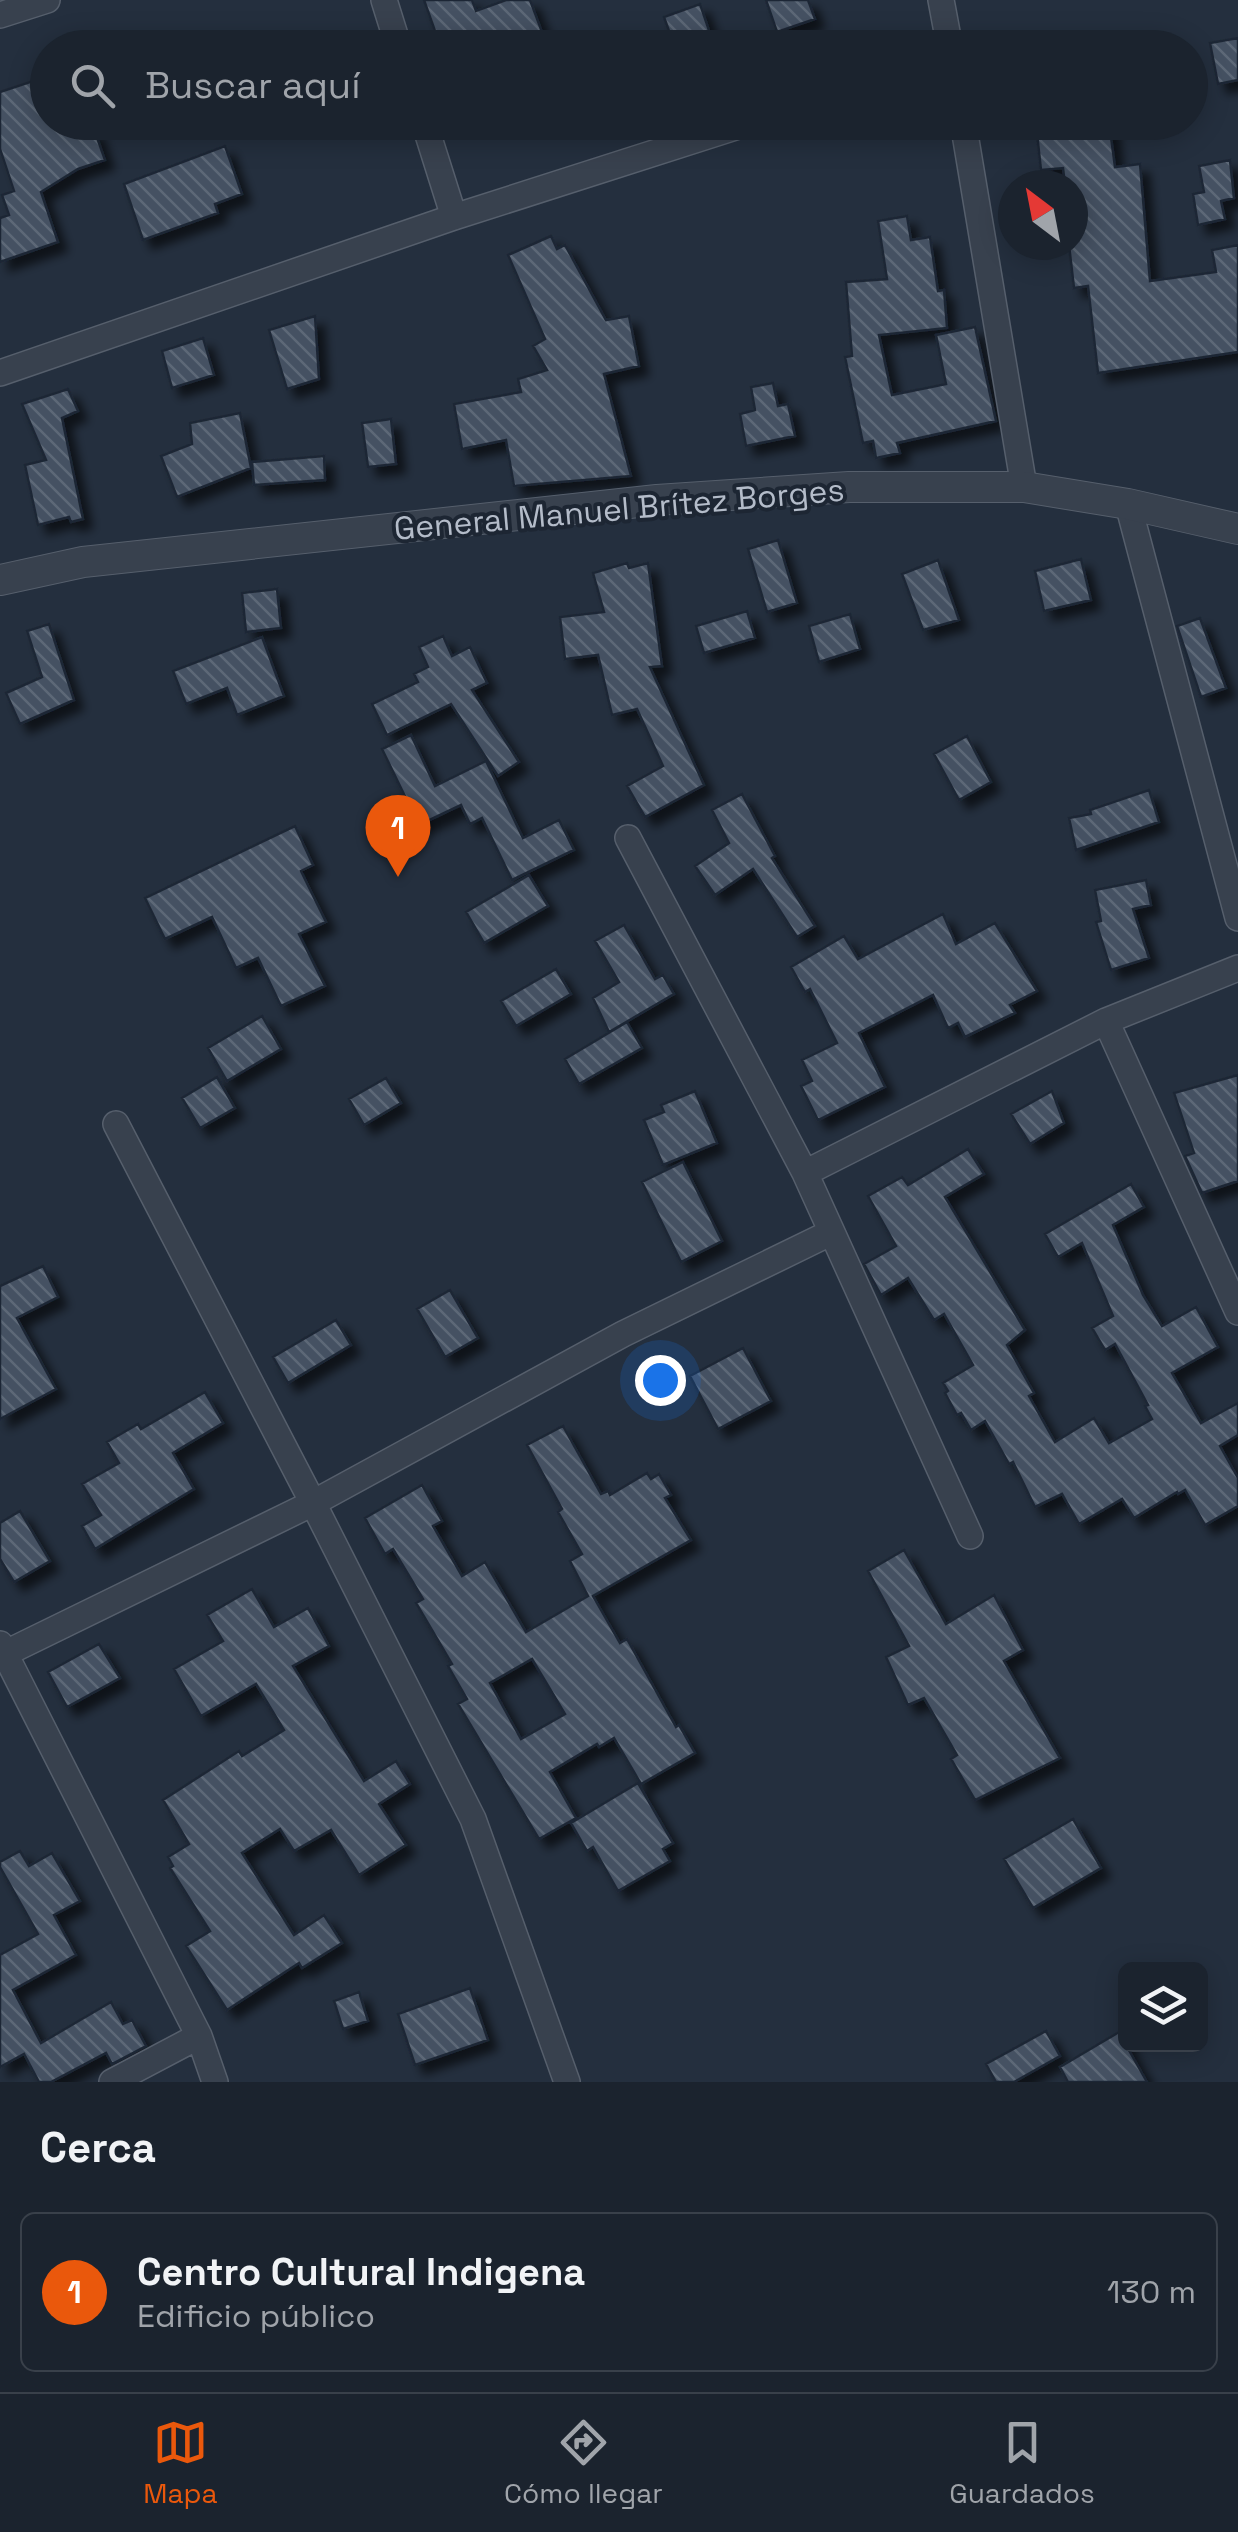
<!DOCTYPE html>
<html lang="es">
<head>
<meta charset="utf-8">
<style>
	body { margin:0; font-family:"Space Grotesk",sans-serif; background:#282f3a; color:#f1f3f6 }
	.controls { position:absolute; right:30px; bottom:30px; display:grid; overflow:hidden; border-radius:15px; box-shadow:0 5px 25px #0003 }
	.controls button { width:90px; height:90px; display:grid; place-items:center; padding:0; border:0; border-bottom:2px solid #39404a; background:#1b232e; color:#f1f3f6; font:50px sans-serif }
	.compass { position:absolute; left:998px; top:170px; width:90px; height:90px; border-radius:50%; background:#1b232e; box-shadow:0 5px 25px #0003; rotate:328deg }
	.you { position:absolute; left:660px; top:1380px; width:35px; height:35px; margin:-25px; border:8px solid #fff; border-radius:50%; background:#1a73e8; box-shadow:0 0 0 15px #1a73e833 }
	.badge { display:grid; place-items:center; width:65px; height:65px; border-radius:50%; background:#ea580c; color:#fff; font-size:32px; font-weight:700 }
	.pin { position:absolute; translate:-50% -82px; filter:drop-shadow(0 2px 5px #0008) }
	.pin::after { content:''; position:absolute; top:52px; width:35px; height:30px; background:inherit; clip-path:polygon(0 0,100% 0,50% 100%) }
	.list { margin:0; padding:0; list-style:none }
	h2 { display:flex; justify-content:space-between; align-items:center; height:130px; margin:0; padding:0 40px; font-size:42px }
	h2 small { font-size:32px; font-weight:400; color:#a0a4aa }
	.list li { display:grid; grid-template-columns:65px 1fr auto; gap:30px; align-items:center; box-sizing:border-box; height:160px; margin:0 20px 20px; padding:0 20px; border:2px solid #39404a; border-radius:15px }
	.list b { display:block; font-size:38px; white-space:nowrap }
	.list p { margin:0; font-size:32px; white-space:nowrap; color:#a0a4aa }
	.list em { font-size:32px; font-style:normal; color:#a0a4aa }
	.icon { flex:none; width:55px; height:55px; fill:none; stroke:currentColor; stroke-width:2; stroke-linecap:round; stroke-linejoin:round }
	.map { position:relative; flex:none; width:1238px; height:2082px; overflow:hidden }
	.search { position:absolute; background:#1b232e; box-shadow:0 5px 25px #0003; left:30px; right:30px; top:30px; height:110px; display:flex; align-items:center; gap:25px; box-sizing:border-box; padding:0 35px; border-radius:55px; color:#a0a4aa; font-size:38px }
	.sheet { height:310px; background:#1b232e }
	nav { display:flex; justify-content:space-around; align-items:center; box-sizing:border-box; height:140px; border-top:2px solid #39404a; background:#1b232e; font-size:28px; color:#a0a4aa }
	nav a { display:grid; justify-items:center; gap:5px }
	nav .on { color:#ea580c }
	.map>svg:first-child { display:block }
	.building { fill:url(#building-back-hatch); stroke:#1f2835; stroke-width:2.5; fill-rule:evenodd; filter:url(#shadow) }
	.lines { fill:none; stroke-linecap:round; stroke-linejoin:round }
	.minor-casing { stroke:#565f6c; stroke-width:28 }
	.tertiary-casing { stroke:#565f6c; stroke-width:32 }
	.minor { stroke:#38414e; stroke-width:25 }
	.tertiary { stroke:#38414e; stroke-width:30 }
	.labels { text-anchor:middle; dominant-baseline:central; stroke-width:8; stroke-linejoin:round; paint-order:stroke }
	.street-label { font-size:32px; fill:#b4bcc9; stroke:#1d2633 }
</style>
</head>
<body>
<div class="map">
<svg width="1238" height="2082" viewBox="0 0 1238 2082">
	<defs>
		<pattern id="building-back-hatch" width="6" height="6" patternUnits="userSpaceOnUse" patternTransform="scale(2.5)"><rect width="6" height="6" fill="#455162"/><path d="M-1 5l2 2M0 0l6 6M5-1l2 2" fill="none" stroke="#5d6877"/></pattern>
		<filter id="shadow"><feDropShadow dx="9" dy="9" stdDeviation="5" flood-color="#0009"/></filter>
	</defs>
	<rect width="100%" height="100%" fill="#242f3e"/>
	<path class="building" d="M424 0H472L476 11 506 0H530L548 48H441Z
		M766 0H808L815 19 777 32Z
		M700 4 715 48H675L664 17Z
		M1238 38V80L1218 84 1210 43Z
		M48 76V122H71L76 136 94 129 105 160 78 169 41 192 58 242 0 262V218L9 215 2 195 14 191 0 149V92Z
		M1057 122H1109L1115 167 1140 164 1150 281 1216 272 1212 250 1238 245V352L1098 373 1088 286 1074 288 1069 245H1073V185H1065L1063 168 1041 170 1037 134 1058 131Z
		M225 146 242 194 215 204 218 213 143 240 124 184Z
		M1230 160 1234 198 1221 201 1225 219 1198 225 1193 194 1204 192 1199 166Z
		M907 216 911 240 930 237 938 291 944 290 947 328 879 335 892 395 946 384 936 335 975 327 996 421 897 443 900 453 876 458 873 441 863 443 845 357 852 356 846 282 887 279 878 221Z
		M551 236 557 249 565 245 606 320 629 316 639 366 604 374 631 476 514 486 506 440 462 449 454 404 521 392 518 379 547 370 533 346 545 339 508 255Z
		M315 316 319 379 287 389 269 330Z
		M203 338 214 375 172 388 162 351Z
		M773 383 778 406 788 404 795 436 746 446 740 414 755 410 751 387Z
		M68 389 78 411 62 418 83 519 71 522 69 517 38 525 25 465 46 460 22 404Z
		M240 413 251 468 177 497 161 456 192 444 190 423Z
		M391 419 396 464 368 467 362 423Z
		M324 456 325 480 254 485 252 462Z
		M778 540 797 603 767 612 748 549Z
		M1081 559 1091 600 1044 611 1035 571Z
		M938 560 959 620 923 630 902 574Z
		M627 563 629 568 648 563 662 666 650 667 704 785 645 817 627 786 663 766 637 709 612 715 598 655 565 659 560 617 604 612 593 573Z
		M277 589 281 628 246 632 242 593Z
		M747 611 755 638 704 653 696 626Z
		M850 614 860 649 819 662 809 626Z
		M1200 618 1226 688 1201 697 1177 626Z
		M49 624 74 700 20 724 6 693 42 677 27 631Z
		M443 636 452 656 470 647 487 683 472 690 519 762 498 776 451 704 387 735 372 704 418 682 414 674 428 667 419 647Z
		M262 637 284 696 237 715 227 688 186 704 173 671Z
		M411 735 435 786 486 761 523 838 559 820 574 850 512 880 482 818 470 824 461 805 419 825 382 749Z
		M967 736 991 782 959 800 934 754Z
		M1149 790 1159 822 1076 850 1069 818 1091 814 1090 810Z
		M742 794 775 856 772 858 815 926 797 937 753 869 715 895 695 866 729 843 712 810Z
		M295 826 313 865 301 871 326 922 299 934 325 986 281 1006 258 958 236 968 212 917 165 939 145 898Z
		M529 875 548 906 484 943 466 912Z
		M1146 880 1151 905 1133 909 1149 958 1111 970 1096 922 1101 921 1095 890Z
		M943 914 956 944 995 923 1037 991 1010 1005 1015 1013 965 1037 958 1023 948 1028 933 995 859 1033 885 1087 818 1120 801 1086 812 1081 802 1060 837 1043 810 989 805 992 791 967 844 936 858 959Z
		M624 925 655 979 663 975 674 994 609 1032 593 998 619 982 595 941Z
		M556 969 571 994 516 1026 501 1001Z
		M262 1016 281 1049 227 1081 208 1048Z
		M627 1022 642 1048 579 1084 565 1059Z
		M1238 1075V1181L1202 1193 1185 1156 1194 1153 1174 1093Z
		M217 1077 235 1108 200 1128 182 1098Z
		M386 1078 401 1103 364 1125 349 1099Z
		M695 1091 717 1143 663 1165 644 1120 664 1112 661 1105Z
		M1052 1091 1064 1123 1030 1144 1011 1114Z
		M968 1149 984 1174 945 1197 1025 1330 1007 1345 1034 1393 1029 1396 1055 1442 1094 1418 1109 1443 1152 1419 1145 1406 1148 1405 1115 1344 1105 1350 1092 1328 1113 1316 1082 1243 1058 1257 1045 1234 1131 1184 1144 1207 1113 1225 1143 1295 1162 1326 1196 1307 1218 1347 1172 1373 1201 1423 1238 1403V1435L1220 1446 1238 1478V1506L1205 1525 1185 1490 1178 1494 1177 1492 1134 1518 1122 1499 1079 1524 1062 1494 1035 1507 1013 1462 1009 1464 985 1421 971 1430 961 1413 957 1415 945 1393 948 1391 943 1383 973 1365 944 1314 934 1320 908 1278 881 1295 864 1264 896 1246 868 1196 902 1177 908 1185Z
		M683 1162 722 1241 681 1262 642 1182Z
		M43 1266 58 1297 17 1318 56 1389 0 1419V1286Z
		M450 1290 478 1338 445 1357 417 1309Z
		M336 1320 351 1345 288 1383 273 1357Z
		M743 1348 771 1401 718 1429 690 1376Z
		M205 1392 223 1423 173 1453 194 1489 95 1549 82 1526 101 1515 82 1484 119 1463 107 1442 138 1424 141 1429Z
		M563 1426 601 1494 608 1491 610 1495 647 1473 651 1479 659 1474 671 1495 665 1498 691 1540 593 1596 620 1643 627 1639 676 1727 679 1725 695 1753 641 1784 614 1738 599 1747 597 1744 550 1772 576 1818 539 1839 458 1704 467 1699 448 1666 452 1664 416 1603 423 1599 393 1549 385 1554 365 1518 422 1485 442 1521 433 1526 462 1576 485 1562 526 1632 588 1596 570 1561 582 1554 558 1512 562 1509 527 1445ZM532 1659 565 1714 521 1739 490 1683Z
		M20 1511 50 1561 14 1582 0 1559V1523Z
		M904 1550 946 1624 994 1595 1023 1650 1004 1661 1060 1758 975 1800 951 1759 957 1755 924 1698 908 1705 886 1657 909 1646 868 1571Z
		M252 1589 274 1627 308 1608 329 1646 293 1666 364 1781 396 1761 410 1784 379 1804 406 1845 359 1875 331 1830 294 1851 280 1829 242 1853 294 1935 324 1915 342 1943 302 1968 299 1963 227 2010 186 1946 210 1931 170 1868 173 1866 168 1857 189 1844 163 1800 239 1751 242 1756 284 1730 256 1684 201 1716 174 1669 223 1641 207 1615Z
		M99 1644 120 1678 67 1707 48 1672Z
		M638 1783 673 1843 663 1849 670 1861 618 1891 593 1847 587 1851 571 1823Z
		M1073 1819 1101 1868 1033 1908 1004 1859Z
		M20 1851 29 1866 52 1853 80 1901 54 1915 76 1955 13 1990 41 2043 111 2002 123 2024 132 2020 146 2046 112 2064 106 2053 51 2082H39L24 2054 0 2067V1955L38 1934 0 1867V1862Z
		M470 1988 488 2040 415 2065 398 2014Z
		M359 1992 368 2021 343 2029 334 2001Z
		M1126 2028V2045L1147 2082H1068L1060 2067Z
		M1046 2031 1060 2056 1014 2082H996L986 2064Z"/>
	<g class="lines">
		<g class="minor-casing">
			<path id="minor" d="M384 0 399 48
				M941 0 950 48
				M0 15 47 0
				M424 122 454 217
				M963 122 1024 487
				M0 373 454 217 751 122
				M1128 504 1238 918
				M628 838 805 1173 970 1536
				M1106 1021 1238 1312
				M116 1124 313 1503 473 1819 567 2082
				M805 1173 1106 1021 1238 968
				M0 1644 199 2036 215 2082
				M0 1656 313 1503 623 1334 830 1233
				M112 2082 199 2036"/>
		</g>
		<g class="tertiary-casing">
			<path id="tertiary" d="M0 580 83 562 657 500 849 487H1024L1128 504 1238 529"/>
		</g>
		<use href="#minor" class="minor"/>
		<use href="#tertiary" class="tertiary"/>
	</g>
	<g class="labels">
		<g class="street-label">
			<text transform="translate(619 509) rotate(-5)">General Manuel Brítez Borges</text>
		</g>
	</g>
</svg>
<div class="controls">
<button><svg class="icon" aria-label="layers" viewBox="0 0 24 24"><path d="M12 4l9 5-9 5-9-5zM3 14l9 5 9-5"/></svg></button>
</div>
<svg class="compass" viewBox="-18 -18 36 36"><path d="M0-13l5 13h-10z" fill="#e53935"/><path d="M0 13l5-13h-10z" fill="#a0a4aa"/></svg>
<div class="you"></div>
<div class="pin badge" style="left:398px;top:877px">1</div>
<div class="search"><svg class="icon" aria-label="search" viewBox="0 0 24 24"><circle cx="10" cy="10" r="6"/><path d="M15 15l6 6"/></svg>Buscar aquí</div>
</div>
<section class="sheet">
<h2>Cerca<small></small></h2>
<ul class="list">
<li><span class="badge">1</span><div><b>Centro Cultural Indigena</b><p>Edificio público</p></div><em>130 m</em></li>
</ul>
</section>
<nav>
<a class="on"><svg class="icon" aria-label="map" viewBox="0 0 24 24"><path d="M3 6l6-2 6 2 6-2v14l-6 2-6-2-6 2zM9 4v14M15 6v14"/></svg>Mapa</a>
<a><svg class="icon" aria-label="directions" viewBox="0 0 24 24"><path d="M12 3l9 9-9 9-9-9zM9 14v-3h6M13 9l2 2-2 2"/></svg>Cómo llegar</a>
<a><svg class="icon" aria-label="saved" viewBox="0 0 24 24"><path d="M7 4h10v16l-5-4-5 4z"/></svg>Guardados</a>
</nav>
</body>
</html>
